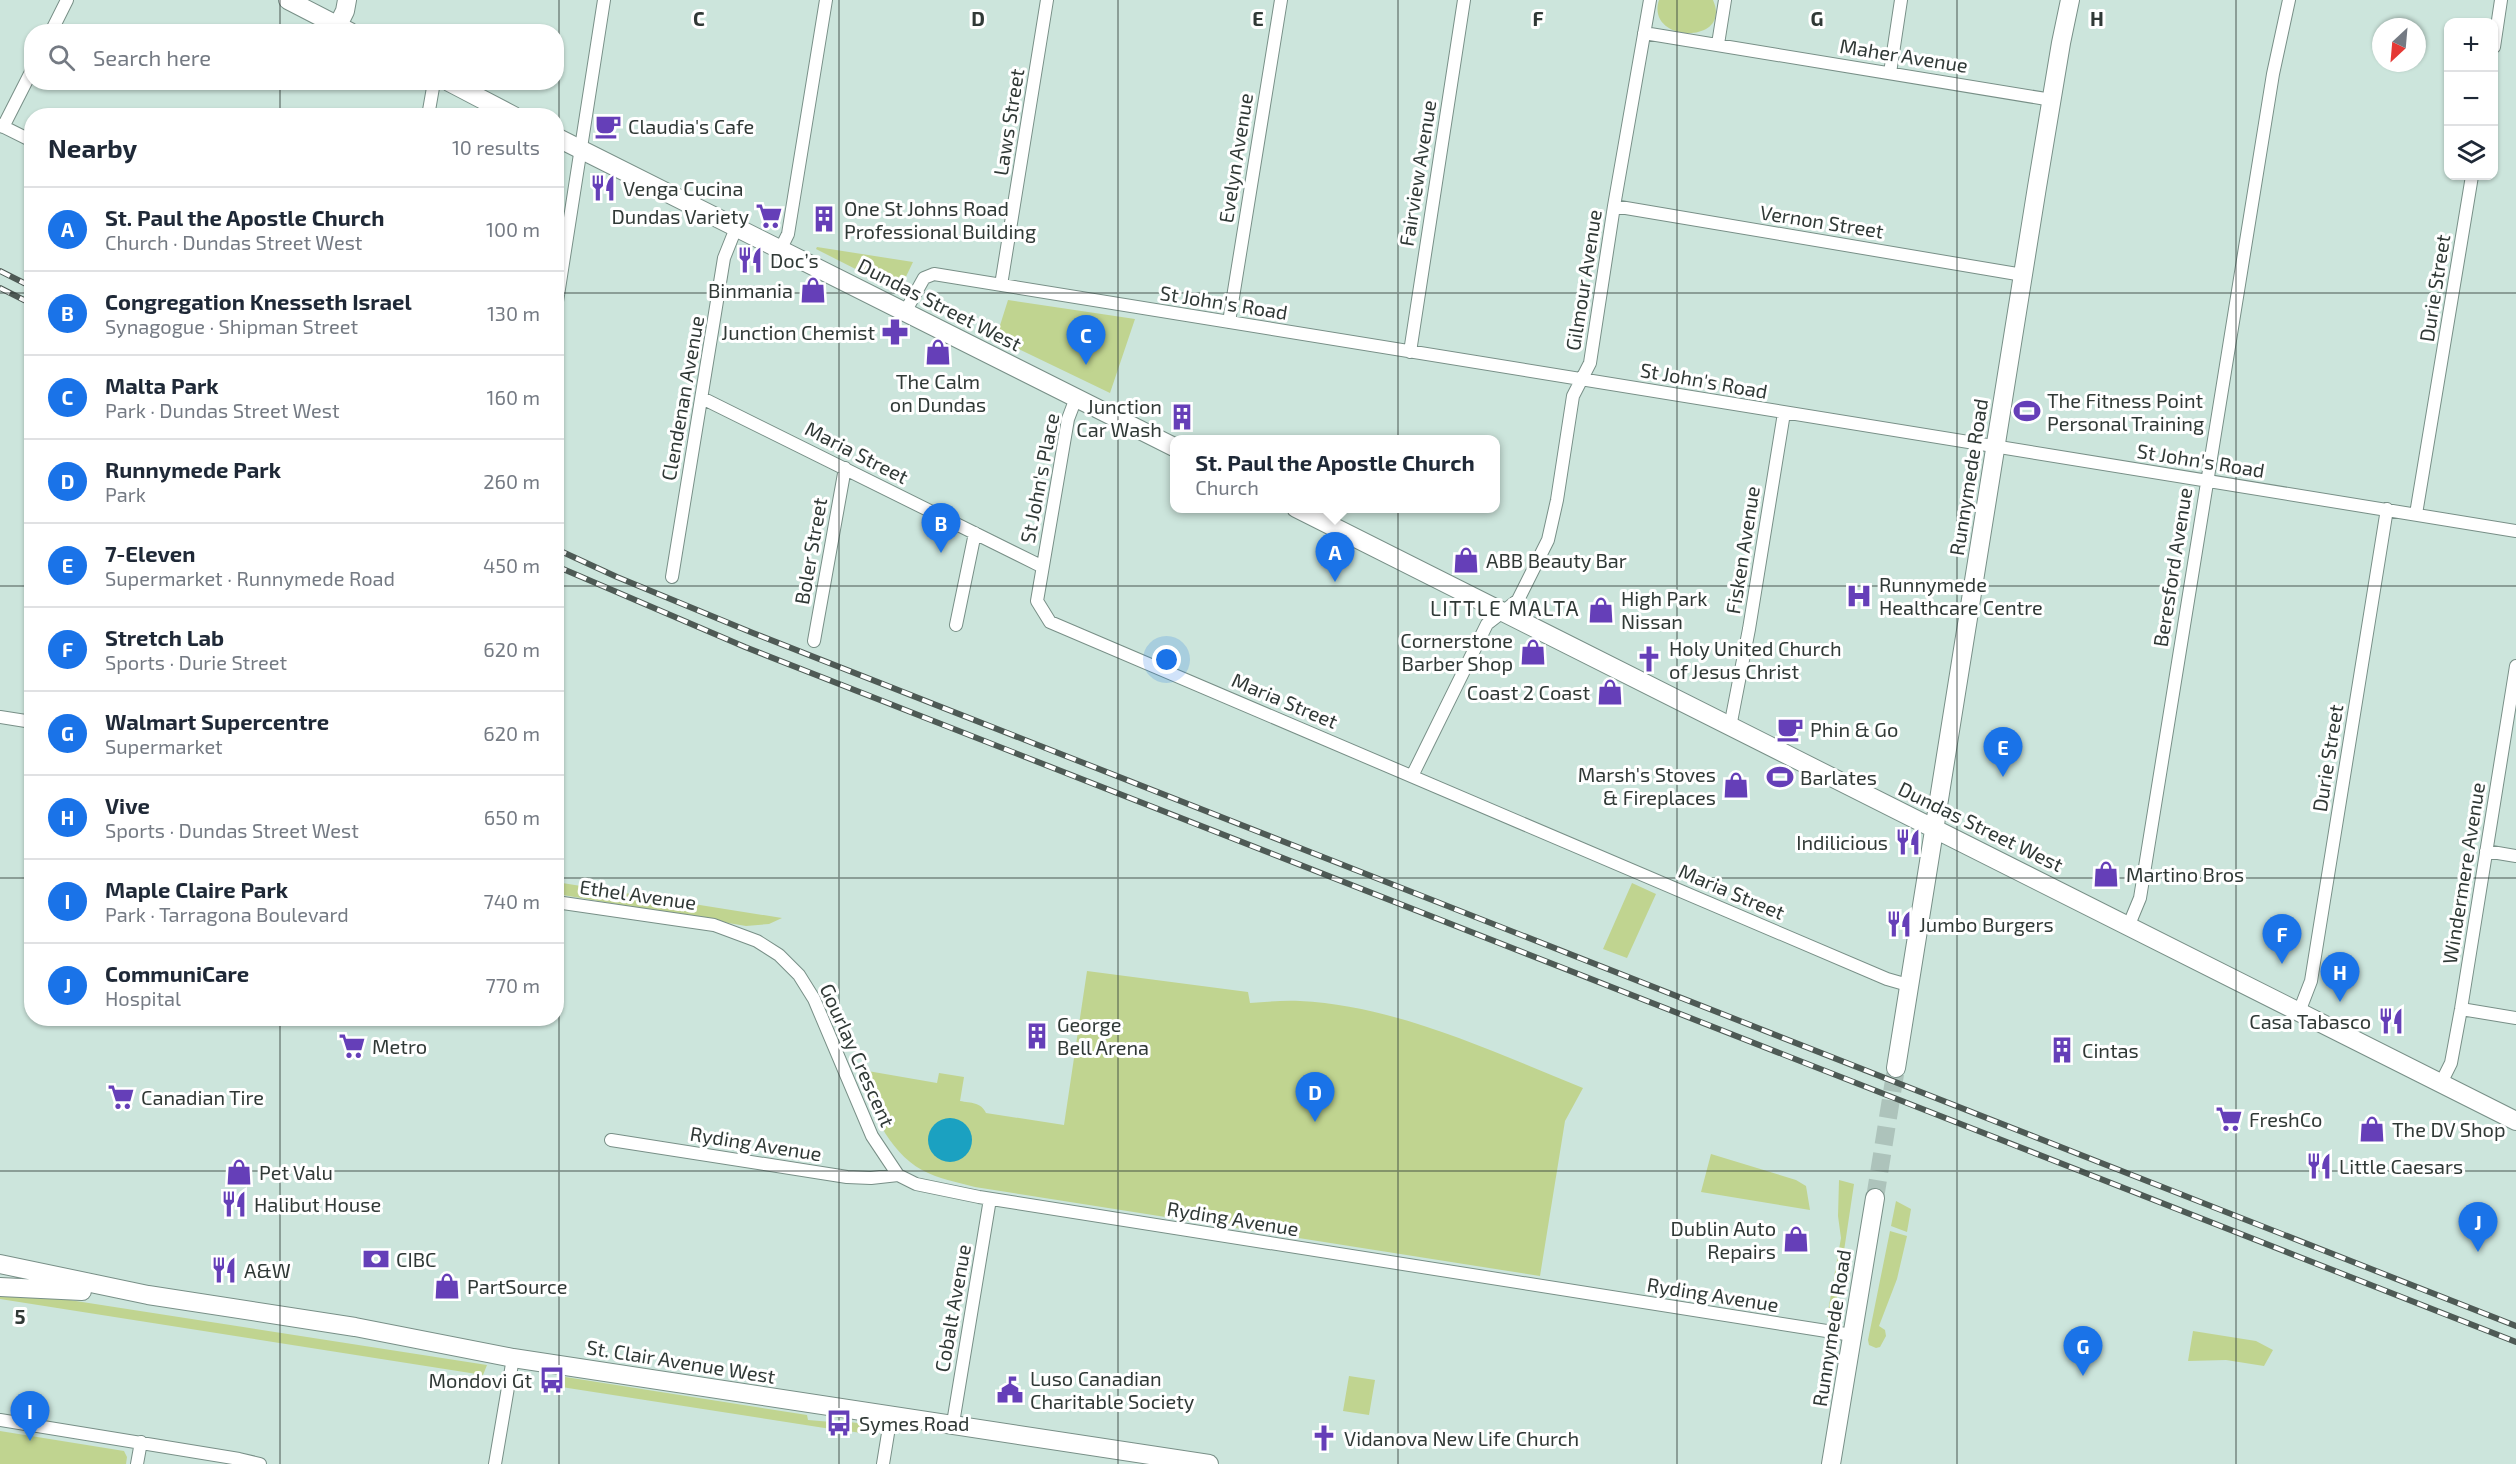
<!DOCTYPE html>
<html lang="en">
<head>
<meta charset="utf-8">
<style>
	body { margin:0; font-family:"Exo 2",sans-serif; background:#f6f6f7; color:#1f2937 }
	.controls { position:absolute; right:18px; top:18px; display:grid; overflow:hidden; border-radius:12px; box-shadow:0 2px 4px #0004 }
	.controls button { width:54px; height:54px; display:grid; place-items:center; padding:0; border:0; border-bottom:2px solid #e0e1e3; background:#fff; color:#1f2937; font:30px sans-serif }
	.compass { position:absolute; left:2372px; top:18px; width:54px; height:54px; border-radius:50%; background:#fff; box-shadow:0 2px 4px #0004; rotate:206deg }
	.you { position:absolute; left:1167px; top:660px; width:21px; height:21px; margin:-15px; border:4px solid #fff; border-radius:50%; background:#1a73e8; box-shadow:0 0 0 9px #1a73e833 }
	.badge { display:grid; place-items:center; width:39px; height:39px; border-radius:50%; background:#1a73e8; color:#fff; font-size:20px; font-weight:700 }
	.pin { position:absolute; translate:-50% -50px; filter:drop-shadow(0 2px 3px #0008) }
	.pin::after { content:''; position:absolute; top:32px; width:21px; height:18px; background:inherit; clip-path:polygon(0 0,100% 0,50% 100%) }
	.popup { position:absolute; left:1170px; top:435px; width:330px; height:78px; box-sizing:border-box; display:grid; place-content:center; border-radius:12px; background:#fff; filter:drop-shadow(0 2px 4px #0005); font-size:20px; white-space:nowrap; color:#747a83 }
	.popup b { font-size:22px; color:#1f2937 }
	.popup::after { content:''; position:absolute; left:50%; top:100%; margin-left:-12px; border:12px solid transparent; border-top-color:#fff }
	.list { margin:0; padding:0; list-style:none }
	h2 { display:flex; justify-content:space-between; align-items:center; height:78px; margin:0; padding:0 24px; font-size:26px }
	h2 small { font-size:20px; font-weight:400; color:#747a83 }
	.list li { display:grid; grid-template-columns:39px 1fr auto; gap:18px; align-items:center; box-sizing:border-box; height:84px; padding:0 24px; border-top:2px solid #e0e1e3 }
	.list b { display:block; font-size:22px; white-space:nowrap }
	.list p { margin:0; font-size:20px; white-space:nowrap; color:#747a83 }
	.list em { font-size:20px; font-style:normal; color:#747a83 }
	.icon { flex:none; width:33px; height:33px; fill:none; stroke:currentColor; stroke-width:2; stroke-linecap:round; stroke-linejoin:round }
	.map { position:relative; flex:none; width:2516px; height:1464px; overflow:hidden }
	.search { position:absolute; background:#fff; box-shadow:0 2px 4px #0004; left:24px; top:24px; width:540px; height:66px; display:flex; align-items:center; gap:15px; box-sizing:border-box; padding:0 21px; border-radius:24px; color:#747a83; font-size:22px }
	.panel { position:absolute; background:#fff; box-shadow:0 2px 4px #0004; left:24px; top:108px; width:540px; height:918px; border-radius:24px }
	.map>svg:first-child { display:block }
	.green { fill:#c0d490 }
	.water { fill:#1ba1c1 }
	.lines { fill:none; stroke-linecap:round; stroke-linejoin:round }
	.secondary-tunnel { stroke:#adc3bb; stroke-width:18; stroke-dasharray:18 9; stroke-linecap:butt }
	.street-casing { stroke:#788f87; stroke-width:14 }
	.secondary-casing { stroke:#788f87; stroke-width:20 }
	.street { stroke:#fff; stroke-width:12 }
	.secondary { stroke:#fff; stroke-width:18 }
	.rail-casing { stroke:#4e5a55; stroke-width:6 }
	.rail { stroke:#fff; stroke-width:4; stroke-dasharray:11; stroke-linecap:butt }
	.grid { fill:none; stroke:#303936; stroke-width:1.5; stroke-opacity:0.55 }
	.labels { text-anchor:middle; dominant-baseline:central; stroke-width:6; stroke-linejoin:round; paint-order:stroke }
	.street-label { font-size:20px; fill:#303936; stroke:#fff }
	.poi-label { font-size:20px; fill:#303936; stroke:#fff; text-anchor:start }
	.neighbourhood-label { font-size:21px; letter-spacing:1.5px; fill:#303936; stroke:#fff }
	.grid-label { font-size:20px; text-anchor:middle; font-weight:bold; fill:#303936; stroke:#fff; stroke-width:6; stroke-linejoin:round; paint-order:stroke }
</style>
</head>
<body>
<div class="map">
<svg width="2516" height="1464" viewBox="0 0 2516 1464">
	<rect width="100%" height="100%" fill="#cce5dc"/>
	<path class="green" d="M1659 0H1713C1733 45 1645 43 1659 0Z
		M817 247 913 262 901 287 895 289 816 249Z
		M1008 300 1135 319 1110 393 996 338Z
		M556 882 782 918 769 924 746 926 557 894Z
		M1632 883 1656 894 1627 958 1603 949Z
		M1087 971 1248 992 1250 1003C1266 1002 1283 1000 1300 1001 1398 1006 1493 1052 1583 1088L1565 1121 1540 1276 975 1187C957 1182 938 1179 922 1170 888 1151 868 1107 862 1070L937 1083 939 1073 964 1077 960 1101C971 1103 981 1102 986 1113L1064 1125Z
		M1711 1154 1796 1180 1806 1186 1810 1210 1701 1192Z
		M1839 1180 1854 1184 1835 1311 1833 1316 1827 1317 1841 1238 1838 1216Z
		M1896 1201 1911 1209 1907 1232 1891 1226Z
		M1890 1231 1907 1236 1897 1279 1879 1326 1885 1330 1886 1336 1880 1347 1876 1348 1869 1345 1868 1340Z
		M0 1294 50 1297 487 1365 483 1375 0 1299Z
		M2193 1331 2256 1341 2273 1350 2264 1366 2226 1360 2188 1361Z
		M559 1376 807 1415 808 1420 832 1422 831 1429 555 1386 556 1379Z
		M1349 1376 1375 1380 1369 1415 1343 1411Z
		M842 1421 865 1424V1429H869L868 1434 841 1430Z
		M0 1431 124 1451 127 1457 126 1464H0Z"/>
	<path class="water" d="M928 1140a22 22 0 1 1 44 0a22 22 0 1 1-44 0Z"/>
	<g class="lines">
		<path class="secondary-tunnel" d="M1875 1198 1896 1068"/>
		<g class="street-casing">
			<path id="street" d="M51 32 67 0
				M1644 33 2052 100
				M1718 44 1725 0
				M2494 47 2501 0
				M1890 73 1901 0
				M428 116 434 82
				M0 125 32 141
				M3 127 32 70
				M1614 206 2023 275
				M780 250 788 234 826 0
				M1001 285 1047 0
				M556 308 604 0
				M905 312 924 278 934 274 2516 531
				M1229 322 1281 0
				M1410 352 1464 0
				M702 398 1041 566
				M1076 398 1068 419 1037 601 1050 622 1887 979 1908 985
				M2416 514 2472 176
				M672 577 724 258 736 228
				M956 625 975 533
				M814 641 845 468
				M0 717 32 722
				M1730 727 1749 629 1784 413
				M1412 776 1487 624 1518 600 1548 540 1557 500 1573 396 1590 363 1614 206 1650 0
				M2486 851 2516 856
				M556 902 714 925 757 941 779 955 799 975 814 999 872 1136 898 1175
				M2128 927 2140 898 2273 74 2289 0
				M2461 1009 2516 1018
				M2299 1012 2311 981 2387 509
				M2441 1083 2451 1063 2461 1009 2516 666
				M611 1140 847 1177 871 1178 898 1175 916 1184 979 1197 1852 1335
				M0 1420 239 1459 260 1464
				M953 1423 990 1199
				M137 1464 141 1442
				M495 1464 513 1358
				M883 1464 891 1415"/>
		</g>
		<g class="secondary-casing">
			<path id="secondary" d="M288 0 350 32
				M338 25 345 11 347 0
				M449 82 514 116
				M556 137 1174 447
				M1296 508 2516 1121
				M1896 1068 2037 187 2061 43 2070 0
				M0 1264 148 1295 355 1327 513 1358 1209 1464
				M0 1287 82 1291
				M1831 1464 1875 1198"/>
		</g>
		<use href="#street" class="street"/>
		<use href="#secondary" class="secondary"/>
		<g class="rail-casing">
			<path id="rail" d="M0 271 32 287
				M0 288 32 304
				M556 549 617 577 753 633 2516 1326
				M556 566 745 647 2516 1342"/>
		</g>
		<use href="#rail" class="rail"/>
	</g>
	<path class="grid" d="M280 0V32M559 0V1464M839 0V1464M1118 0V1464M1398 0V1464M1677 0V1464M1957 0V1464M2236 0V1464M280 82V116M0 293H32M556 293H2516M0 586H32M556 586H2516M0 878H32M556 878H2516M280 1018V1464M0 1171H2516"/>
	<defs>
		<g id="cafe-bare" transform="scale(2.07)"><path d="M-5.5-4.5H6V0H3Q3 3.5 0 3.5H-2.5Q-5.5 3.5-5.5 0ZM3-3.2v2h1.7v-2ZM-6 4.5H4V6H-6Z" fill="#653fb8" stroke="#fff" stroke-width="2.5" paint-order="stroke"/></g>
		<g id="restaurant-bare" transform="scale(2.07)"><path d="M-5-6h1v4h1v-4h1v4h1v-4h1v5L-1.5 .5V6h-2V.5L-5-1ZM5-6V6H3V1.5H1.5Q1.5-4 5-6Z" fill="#653fb8" stroke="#fff" stroke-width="2.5" paint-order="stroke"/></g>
		<g id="supermarket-bare" transform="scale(2.07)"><path d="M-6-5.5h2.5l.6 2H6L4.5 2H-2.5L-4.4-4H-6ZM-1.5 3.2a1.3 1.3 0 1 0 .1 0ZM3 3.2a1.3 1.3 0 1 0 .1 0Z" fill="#653fb8" stroke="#fff" stroke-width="2.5" paint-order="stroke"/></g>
		<g id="building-bare" transform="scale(2.07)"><path d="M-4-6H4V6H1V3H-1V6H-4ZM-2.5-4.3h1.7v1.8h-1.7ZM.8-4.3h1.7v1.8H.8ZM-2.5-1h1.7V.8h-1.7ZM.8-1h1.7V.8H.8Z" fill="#653fb8" stroke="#fff" stroke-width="2.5" paint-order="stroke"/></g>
		<g id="shop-bare" transform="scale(2.07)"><path d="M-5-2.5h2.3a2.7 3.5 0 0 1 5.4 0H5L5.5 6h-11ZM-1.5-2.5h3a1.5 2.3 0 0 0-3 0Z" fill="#653fb8" stroke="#fff" stroke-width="2.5" paint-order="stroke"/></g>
		<g id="pharmacy-bare" transform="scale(2.07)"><path d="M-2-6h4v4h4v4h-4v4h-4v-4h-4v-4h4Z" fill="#653fb8" stroke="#fff" stroke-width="2.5" paint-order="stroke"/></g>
		<g id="stadium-bare" transform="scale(2.07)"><path d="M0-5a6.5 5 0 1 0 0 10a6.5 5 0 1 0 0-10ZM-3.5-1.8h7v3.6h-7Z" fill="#653fb8" stroke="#fff" stroke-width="2.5" paint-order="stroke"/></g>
		<g id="hospital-bare" transform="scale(2.07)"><path d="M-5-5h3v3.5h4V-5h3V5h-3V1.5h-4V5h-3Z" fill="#653fb8" stroke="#fff" stroke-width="2.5" paint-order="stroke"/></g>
		<g id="church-bare" transform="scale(2.07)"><path d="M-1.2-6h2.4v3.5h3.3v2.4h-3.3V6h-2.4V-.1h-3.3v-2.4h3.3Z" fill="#653fb8" stroke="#fff" stroke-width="2.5" paint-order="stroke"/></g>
		<g id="bank-bare" transform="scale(2.07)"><path d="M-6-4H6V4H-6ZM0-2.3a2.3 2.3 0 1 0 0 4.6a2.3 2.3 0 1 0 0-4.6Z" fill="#653fb8" stroke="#fff" stroke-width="2.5" paint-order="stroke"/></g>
		<g id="bus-bare" transform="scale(2.07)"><path d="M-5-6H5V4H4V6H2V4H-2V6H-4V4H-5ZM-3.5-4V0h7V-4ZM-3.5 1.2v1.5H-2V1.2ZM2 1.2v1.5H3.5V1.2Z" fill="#653fb8" stroke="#fff" stroke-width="2.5" paint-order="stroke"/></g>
		<g id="civic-bare" transform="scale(2.07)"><path d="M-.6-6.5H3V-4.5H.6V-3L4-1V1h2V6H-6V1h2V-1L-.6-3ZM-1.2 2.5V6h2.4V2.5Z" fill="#653fb8" stroke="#fff" stroke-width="2.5" paint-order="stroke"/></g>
	</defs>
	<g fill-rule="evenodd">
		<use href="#cafe-bare" x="608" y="126"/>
		<use href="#restaurant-bare" x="603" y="188"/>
		<use href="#supermarket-bare" x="769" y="216"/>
		<use href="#building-bare" x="824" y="219"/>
		<use href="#restaurant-bare" x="750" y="260"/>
		<use href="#shop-bare" x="813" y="290"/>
		<use href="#pharmacy-bare" x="895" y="332"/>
		<use href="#shop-bare" x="938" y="352"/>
		<use href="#stadium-bare" x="2027" y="411"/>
		<use href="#building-bare" x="1182" y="417"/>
		<use href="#shop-bare" x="1466" y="560"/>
		<use href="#hospital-bare" x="1859" y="596"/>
		<use href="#shop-bare" x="1601" y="610"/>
		<use href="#shop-bare" x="1533" y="652"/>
		<use href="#church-bare" x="1649" y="659"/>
		<use href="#shop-bare" x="1610" y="692"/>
		<use href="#cafe-bare" x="1790" y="729"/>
		<use href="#stadium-bare" x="1780" y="777"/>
		<use href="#shop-bare" x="1736" y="785"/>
		<use href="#restaurant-bare" x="1908" y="842"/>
		<use href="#shop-bare" x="2106" y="874"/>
		<use href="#restaurant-bare" x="1899" y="924"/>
		<use href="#restaurant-bare" x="2391" y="1021"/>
		<use href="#building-bare" x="1037" y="1036"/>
		<use href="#supermarket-bare" x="352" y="1046"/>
		<use href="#building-bare" x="2062" y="1050"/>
		<use href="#supermarket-bare" x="121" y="1097"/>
		<use href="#supermarket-bare" x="2229" y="1119"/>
		<use href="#shop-bare" x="2372" y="1129"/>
		<use href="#restaurant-bare" x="2319" y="1166"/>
		<use href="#shop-bare" x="239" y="1172"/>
		<use href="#restaurant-bare" x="234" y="1204"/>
		<use href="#shop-bare" x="1796" y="1239"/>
		<use href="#bank-bare" x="376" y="1259"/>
		<use href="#restaurant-bare" x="224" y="1270"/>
		<use href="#shop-bare" x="447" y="1286"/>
		<use href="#bus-bare" x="552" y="1380"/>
		<use href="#civic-bare" x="1010" y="1390"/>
		<use href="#bus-bare" x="839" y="1423"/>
		<use href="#church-bare" x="1324" y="1438"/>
	</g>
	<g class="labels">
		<g class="street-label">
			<text transform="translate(1904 55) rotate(9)">Maher Avenue</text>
			<text transform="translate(1008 122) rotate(-81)">Laws Street</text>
			<text transform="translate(1235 158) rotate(-81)">Evelyn Avenue</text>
			<text transform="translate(1417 173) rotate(-81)">Fairview Avenue</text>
			<text transform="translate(1822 221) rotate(9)">Vernon Street</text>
			<text transform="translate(1583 280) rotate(-81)">Gilmour Avenue</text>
			<text transform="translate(2434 288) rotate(-81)">Durie Street</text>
			<text transform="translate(1224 302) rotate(9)">St John's Road</text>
			<text transform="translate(940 304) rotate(27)">Dundas Street West</text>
			<text transform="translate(1704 380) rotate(10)">St John's Road</text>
			<text transform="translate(682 398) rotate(-80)">Clendenan Avenue</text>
			<text transform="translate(857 452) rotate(27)">Maria Street</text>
			<text transform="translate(2201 460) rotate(9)">St John's Road</text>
			<text transform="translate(1968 477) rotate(-81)">Runnymede Road</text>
			<text transform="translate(1039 478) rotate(-79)">St John's Place</text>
			<text transform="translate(1742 550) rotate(-81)">Fisken Avenue</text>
			<text transform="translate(810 551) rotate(-80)">Boler Street</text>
			<text transform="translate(2172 567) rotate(-81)">Beresford Avenue</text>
			<text transform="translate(1285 700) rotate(23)">Maria Street</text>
			<text transform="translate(2327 758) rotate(-81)">Durie Street</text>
			<text transform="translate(1981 826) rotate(26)">Dundas Street West</text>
			<text transform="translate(2463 873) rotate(-81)">Windermere Avenue</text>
			<text transform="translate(1732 891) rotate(23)">Maria Street</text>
			<text transform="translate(638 894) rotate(8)">Ethel Avenue</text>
			<text transform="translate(858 1055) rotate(66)">Gourlay Crescent</text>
			<text transform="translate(756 1143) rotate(9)">Ryding Avenue</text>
			<text transform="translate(1233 1218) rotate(9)">Ryding Avenue</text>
			<text transform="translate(1713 1294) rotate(9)">Ryding Avenue</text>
			<text transform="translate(952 1308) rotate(-80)">Cobalt Avenue</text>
			<text transform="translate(1831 1328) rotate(-81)">Runnymede Road</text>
			<text transform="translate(681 1361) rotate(9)">St. Clair Avenue West</text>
		</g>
		<g class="poi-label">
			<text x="628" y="126">Claudia's Cafe</text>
			<text x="623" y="188">Venga Cucina</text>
			<text x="844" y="208">One St Johns Road<tspan x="844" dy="23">Professional Building</tspan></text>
			<text x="749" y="216" text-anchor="end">Dundas Variety</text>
			<text x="770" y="260">Doc’s</text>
			<text x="793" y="290" text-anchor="end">Binmania</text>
			<text x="875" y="332" text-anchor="end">Junction Chemist</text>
			<text x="938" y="381" text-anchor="middle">The Calm<tspan x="938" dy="23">on Dundas</tspan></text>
			<text x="2047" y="400">The Fitness Point<tspan x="2047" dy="23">Personal Training</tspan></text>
			<text x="1162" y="406" text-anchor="end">Junction<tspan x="1162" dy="23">Car Wash</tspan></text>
			<text x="1486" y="560">ABB Beauty Bar</text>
			<text x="1879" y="584">Runnymede<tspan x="1879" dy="23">Healthcare Centre</tspan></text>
			<text x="1621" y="598">High Park<tspan x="1621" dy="23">Nissan</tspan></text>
			<text x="1513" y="640" text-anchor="end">Cornerstone<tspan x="1513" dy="23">Barber Shop</tspan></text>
			<text x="1669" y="648">Holy United Church<tspan x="1669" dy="23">of Jesus Christ</tspan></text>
			<text x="1590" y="692" text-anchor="end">Coast 2 Coast</text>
			<text x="1810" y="729">Phin &amp; Go</text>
			<text x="1716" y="774" text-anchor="end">Marsh's Stoves<tspan x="1716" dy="23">&amp; Fireplaces</tspan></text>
			<text x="1800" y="777">Barlates</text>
			<text x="1888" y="842" text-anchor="end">Indilicious</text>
			<text x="2126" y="874">Martino Bros</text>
			<text x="1919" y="924">Jumbo Burgers</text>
			<text x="2371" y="1021" text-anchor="end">Casa Tabasco</text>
			<text x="1057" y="1024">George<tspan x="1057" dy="23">Bell Arena</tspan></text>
			<text x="372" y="1046">Metro</text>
			<text x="2082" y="1050">Cintas</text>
			<text x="141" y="1097">Canadian Tire</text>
			<text x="2249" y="1119">FreshCo</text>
			<text x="2392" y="1129">The DV Shop</text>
			<text x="2339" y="1166">Little Caesars</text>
			<text x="259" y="1172">Pet Valu</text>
			<text x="254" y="1204">Halibut House</text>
			<text x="1776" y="1228" text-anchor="end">Dublin Auto<tspan x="1776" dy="23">Repairs</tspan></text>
			<text x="396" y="1259">CIBC</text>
			<text x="244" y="1270">A&amp;W</text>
			<text x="467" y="1286">PartSource</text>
			<text x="1030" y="1378">Luso Canadian<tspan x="1030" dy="23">Charitable Society</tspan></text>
			<text x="532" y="1380" text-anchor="end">Mondovi Gt</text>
			<text x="859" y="1423">Symes Road</text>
			<text x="1344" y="1438">Vidanova New Life Church</text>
		</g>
		<g class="neighbourhood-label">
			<text x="1505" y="607">LITTLE MALTA</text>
		</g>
	</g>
	<g class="grid-label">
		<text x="699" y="26">C</text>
		<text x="978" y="26">D</text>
		<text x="1258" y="26">E</text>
		<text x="1538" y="26">F</text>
		<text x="1817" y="26">G</text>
		<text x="2097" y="26">H</text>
		<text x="20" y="1324">5</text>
	</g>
</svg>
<div class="controls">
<button>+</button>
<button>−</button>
<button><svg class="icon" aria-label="layers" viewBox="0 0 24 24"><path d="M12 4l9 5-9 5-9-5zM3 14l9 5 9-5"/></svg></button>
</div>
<svg class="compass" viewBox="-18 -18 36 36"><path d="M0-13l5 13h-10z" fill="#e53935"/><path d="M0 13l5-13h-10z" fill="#747a83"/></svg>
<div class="you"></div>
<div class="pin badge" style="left:1335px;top:582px">A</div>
<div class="popup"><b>St. Paul the Apostle Church</b>Church</div>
<div class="pin badge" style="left:941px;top:553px">B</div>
<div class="pin badge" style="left:1086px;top:365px">C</div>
<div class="pin badge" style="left:1315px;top:1122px">D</div>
<div class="pin badge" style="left:2003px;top:777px">E</div>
<div class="pin badge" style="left:2282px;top:964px">F</div>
<div class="pin badge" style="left:2083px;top:1376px">G</div>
<div class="pin badge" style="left:2340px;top:1002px">H</div>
<div class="pin badge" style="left:30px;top:1441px">I</div>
<div class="pin badge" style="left:2478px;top:1252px">J</div>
<div class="search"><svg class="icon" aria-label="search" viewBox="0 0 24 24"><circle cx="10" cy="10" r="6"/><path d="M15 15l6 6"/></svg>Search here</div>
<section class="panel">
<h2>Nearby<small>10 results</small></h2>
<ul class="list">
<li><span class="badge">A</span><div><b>St. Paul the Apostle Church</b><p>Church · Dundas Street West</p></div><em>100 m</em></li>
<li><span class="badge">B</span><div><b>Congregation Knesseth Israel</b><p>Synagogue · Shipman Street</p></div><em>130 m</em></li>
<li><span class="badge">C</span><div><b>Malta Park</b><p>Park · Dundas Street West</p></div><em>160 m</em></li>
<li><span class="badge">D</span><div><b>Runnymede Park</b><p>Park</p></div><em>260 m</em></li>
<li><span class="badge">E</span><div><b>7-Eleven</b><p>Supermarket · Runnymede Road</p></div><em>450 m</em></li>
<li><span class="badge">F</span><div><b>Stretch Lab</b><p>Sports · Durie Street</p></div><em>620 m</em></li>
<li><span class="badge">G</span><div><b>Walmart Supercentre</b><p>Supermarket</p></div><em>620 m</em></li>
<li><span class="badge">H</span><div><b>Vive</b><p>Sports · Dundas Street West</p></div><em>650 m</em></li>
<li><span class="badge">I</span><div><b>Maple Claire Park</b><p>Park · Tarragona Boulevard</p></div><em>740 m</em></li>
<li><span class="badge">J</span><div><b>CommuniCare</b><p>Hospital</p></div><em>770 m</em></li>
</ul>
</section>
</div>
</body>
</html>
